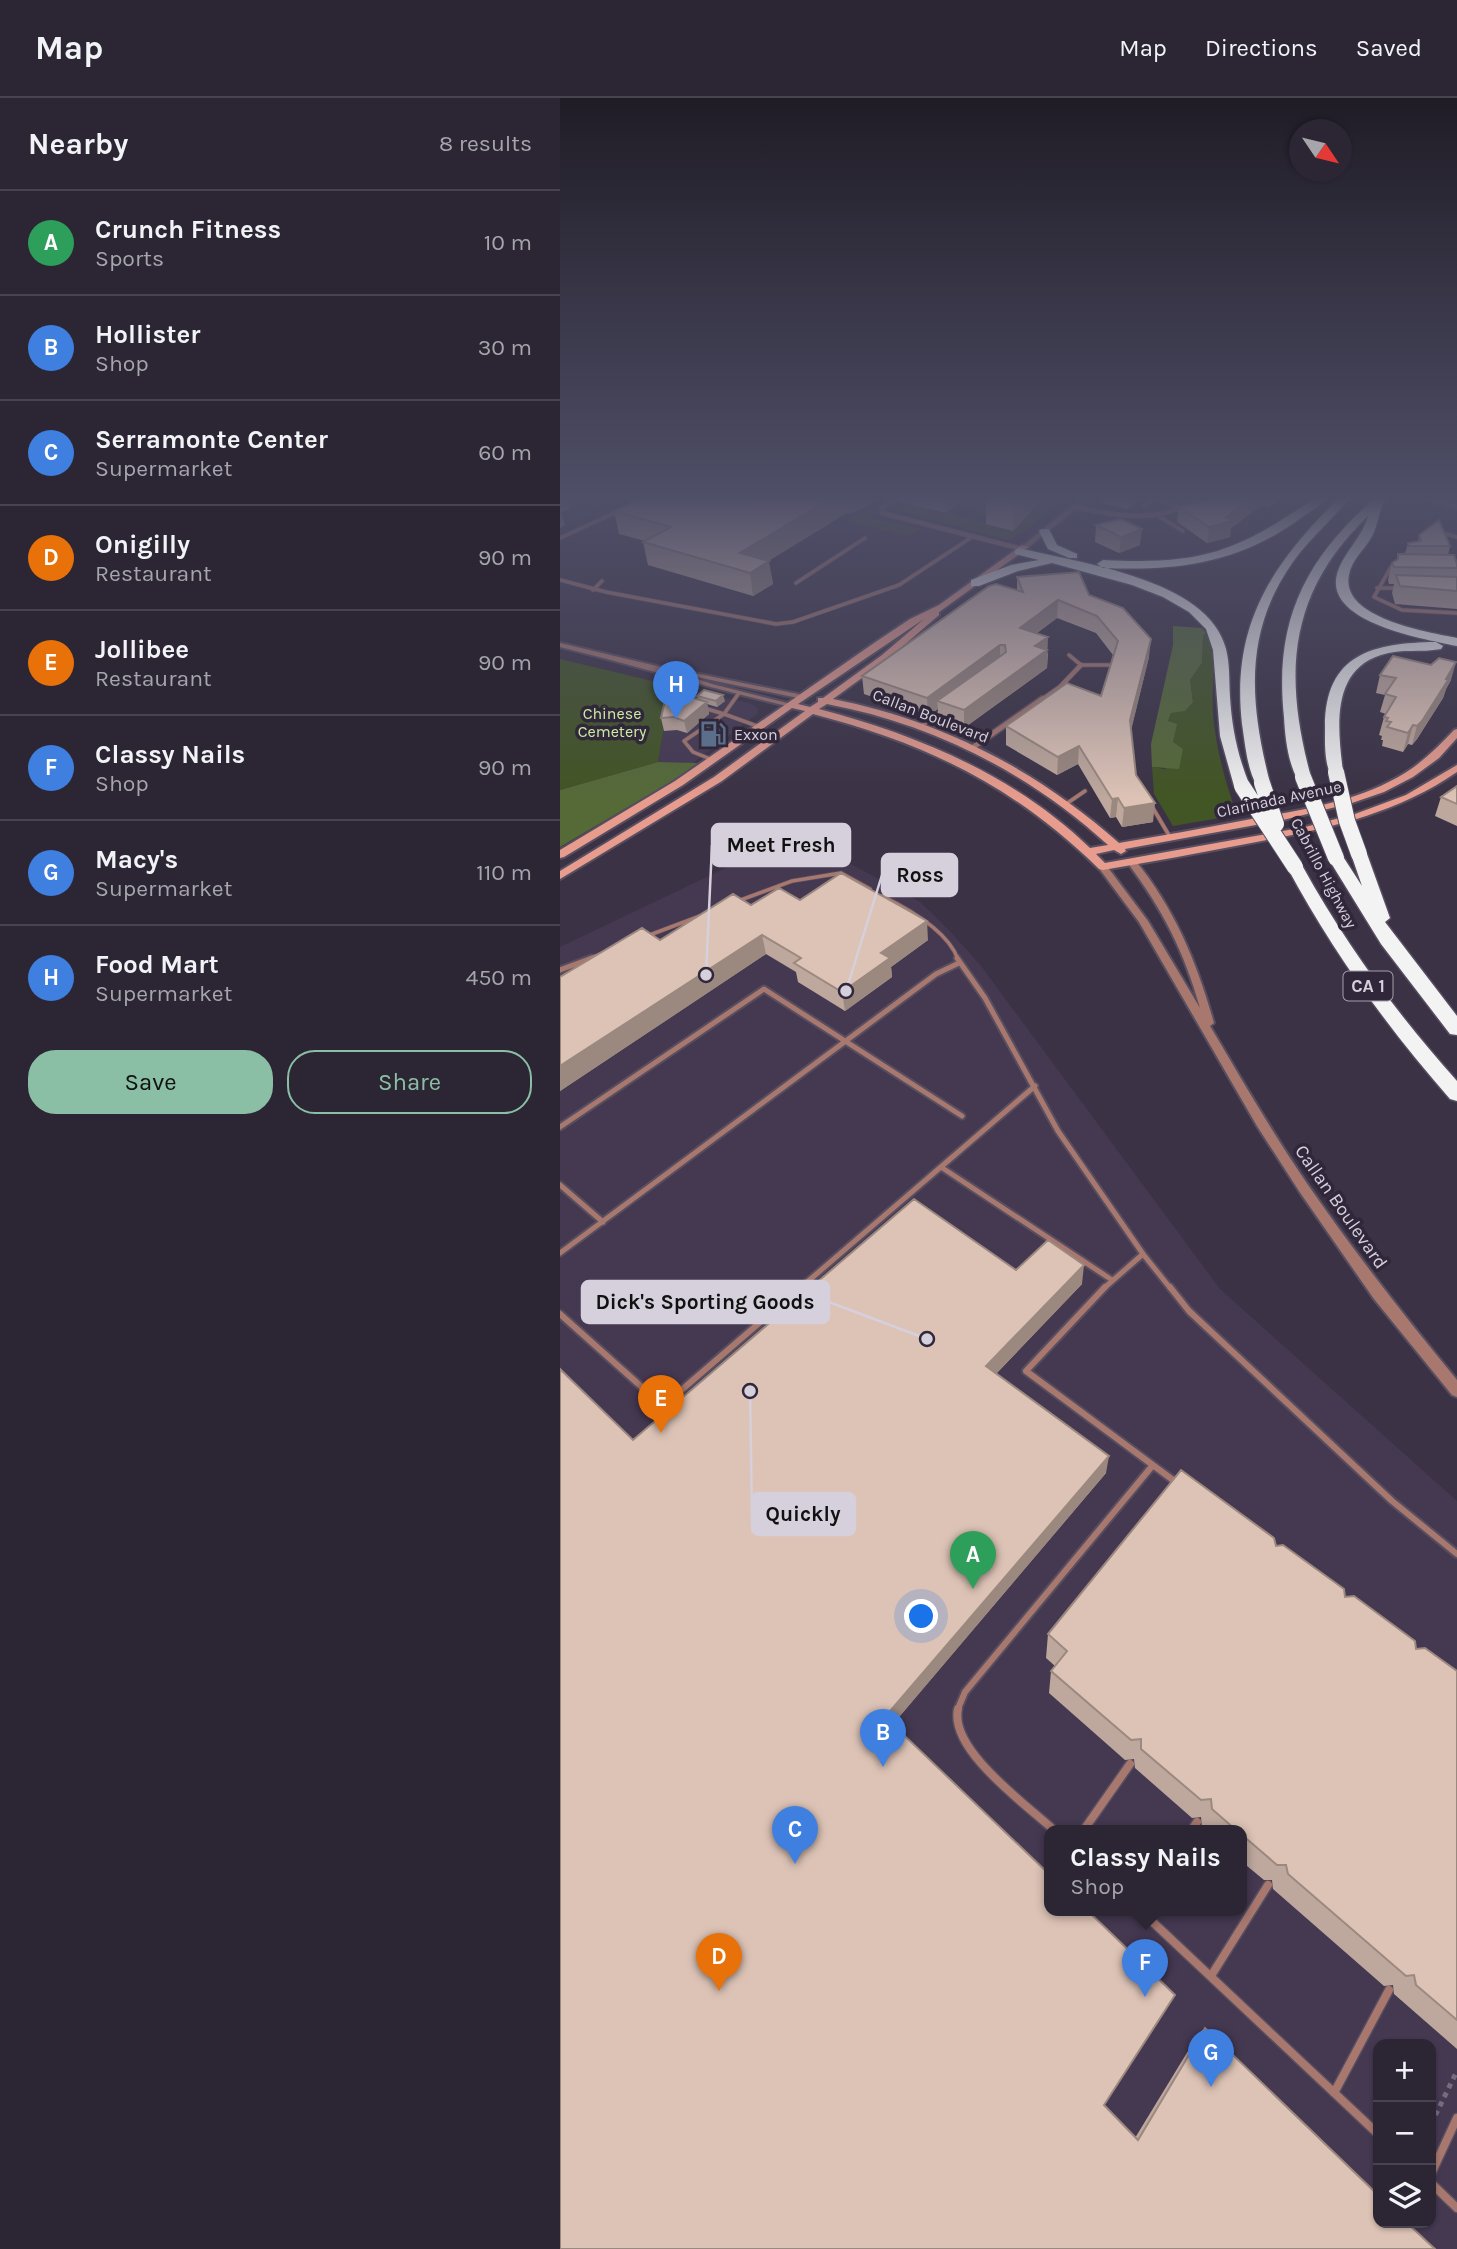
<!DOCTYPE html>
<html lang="en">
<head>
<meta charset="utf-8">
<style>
	body { margin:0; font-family:Karla,sans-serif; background:#342e3c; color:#f1f3f6 }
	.controls { position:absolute; right:21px; bottom:21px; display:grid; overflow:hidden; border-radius:14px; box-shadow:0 2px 5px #0004 }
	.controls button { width:63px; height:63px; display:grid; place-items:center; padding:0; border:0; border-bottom:2px solid #48434f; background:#2c2634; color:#f1f3f6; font:35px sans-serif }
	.compass { position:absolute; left:729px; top:21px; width:63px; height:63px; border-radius:50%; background:#2c2634; box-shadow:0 2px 5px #0004; rotate:125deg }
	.you { position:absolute; left:362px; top:1519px; width:24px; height:24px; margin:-18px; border:5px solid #fff; border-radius:50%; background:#1a73e8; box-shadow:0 0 0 10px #1a73e833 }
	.badge { display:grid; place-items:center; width:46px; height:46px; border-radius:50%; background:#8abfa5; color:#fff; font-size:23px; font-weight:700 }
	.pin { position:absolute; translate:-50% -58px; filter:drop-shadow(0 2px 4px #0008) }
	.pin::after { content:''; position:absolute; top:37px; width:24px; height:21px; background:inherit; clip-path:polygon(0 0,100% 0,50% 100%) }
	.popup { position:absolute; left:484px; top:1727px; width:203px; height:91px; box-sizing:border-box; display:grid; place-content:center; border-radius:14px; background:#2c2634; filter:drop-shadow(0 2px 5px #0005); font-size:23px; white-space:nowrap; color:#a6a5ac }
	.popup b { font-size:26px; color:#f1f3f6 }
	.popup::after { content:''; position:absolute; left:50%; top:100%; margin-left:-14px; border:14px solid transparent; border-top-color:#2c2634 }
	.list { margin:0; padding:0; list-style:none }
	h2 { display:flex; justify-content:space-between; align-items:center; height:91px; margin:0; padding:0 28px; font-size:30px }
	h2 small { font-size:23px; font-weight:400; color:#a6a5ac }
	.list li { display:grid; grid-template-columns:46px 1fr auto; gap:21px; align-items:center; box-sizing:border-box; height:105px; padding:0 28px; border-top:2px solid #48434f }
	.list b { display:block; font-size:26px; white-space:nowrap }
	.list p { margin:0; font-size:23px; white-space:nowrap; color:#a6a5ac }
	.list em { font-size:23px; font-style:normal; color:#a6a5ac }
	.actions { display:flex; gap:14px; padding:21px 28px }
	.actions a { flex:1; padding:16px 0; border:2px solid #8abfa5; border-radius:28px; text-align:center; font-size:24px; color:#8abfa5 }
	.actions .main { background:#8abfa5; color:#111 }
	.icon { flex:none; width:38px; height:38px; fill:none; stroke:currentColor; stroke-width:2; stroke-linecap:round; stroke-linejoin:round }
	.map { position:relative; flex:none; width:897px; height:2151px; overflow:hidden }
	header { display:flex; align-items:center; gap:42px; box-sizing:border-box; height:98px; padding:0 35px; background:#2c2634; border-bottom:2px solid #48434f }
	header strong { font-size:33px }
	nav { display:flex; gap:38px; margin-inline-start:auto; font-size:24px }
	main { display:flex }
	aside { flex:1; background:#2c2634 }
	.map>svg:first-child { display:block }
	.built { fill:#453952; fill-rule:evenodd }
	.green { fill:#425524 }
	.forest { fill:#566a38 }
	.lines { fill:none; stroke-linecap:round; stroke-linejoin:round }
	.service-far3-casing { stroke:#574e60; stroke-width:5 }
	.service-far2-casing { stroke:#574e60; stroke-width:9 }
	.service-far1-casing { stroke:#574e60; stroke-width:10 }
	.service-casing { stroke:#574e60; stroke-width:11 }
	.minor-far1-casing { stroke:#574e60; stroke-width:6 }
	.minor-casing { stroke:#574e60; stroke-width:8 }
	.tertiary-casing { stroke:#574e60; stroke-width:4 }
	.secondary-casing { stroke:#574e60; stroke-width:4 }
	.motorway-casing { stroke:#574e60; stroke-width:3 }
	.path { stroke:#746d7d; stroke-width:5; stroke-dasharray:5 5; stroke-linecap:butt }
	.service-far3 { stroke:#a8786f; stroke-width:3.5 }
	.service-far2 { stroke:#a8786f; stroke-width:5 }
	.service-far1 { stroke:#a8786f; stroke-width:6 }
	.service { stroke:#a8786f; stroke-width:8 }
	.minor-far1 { stroke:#a8786f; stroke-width:4.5 }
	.minor { stroke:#a8786f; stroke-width:5 }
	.tertiary { fill:#a8786f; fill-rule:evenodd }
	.secondary { fill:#e79c8d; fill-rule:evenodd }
	.motorway { fill:#f3f3f3; fill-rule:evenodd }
	.motorway-bridge-casing { stroke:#574e60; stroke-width:18; stroke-linecap:butt }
	.motorway-bridge { stroke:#f3f3f3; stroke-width:16 }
	.wall { fill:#bea89d }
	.shaded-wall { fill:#9b887f }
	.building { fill:#ddc3b6; stroke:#9b887f; stroke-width:2 }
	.labels { text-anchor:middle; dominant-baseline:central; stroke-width:7; stroke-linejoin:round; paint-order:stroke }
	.far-park-label { font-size:16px; fill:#cced9f; stroke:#30283a }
	.far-street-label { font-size:16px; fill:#d5d0dc; stroke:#30283a }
	.far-poi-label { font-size:16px; fill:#d5d0dc; stroke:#30283a; text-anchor:start }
	.shield { fill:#30283a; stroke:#a49eab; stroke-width:2 }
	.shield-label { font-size:18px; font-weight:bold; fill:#d5d0dc }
	.street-label { font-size:19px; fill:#d5d0dc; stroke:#30283a }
	.leader { fill:none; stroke:#d5d0dc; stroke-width:2.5 }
	.callout-dot { fill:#d5d0dc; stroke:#30283a; stroke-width:2.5 }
	.callout { fill:#d5d0dc; stroke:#d5d0dc; stroke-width:2.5 }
	.callout-label { font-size:21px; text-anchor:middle; font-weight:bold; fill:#111 }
</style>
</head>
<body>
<header>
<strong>Map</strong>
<nav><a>Map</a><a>Directions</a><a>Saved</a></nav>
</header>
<main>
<aside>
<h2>Nearby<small>8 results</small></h2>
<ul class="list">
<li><span class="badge" style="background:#2e9e5b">A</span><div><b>Crunch Fitness</b><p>Sports</p></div><em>10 m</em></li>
<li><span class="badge" style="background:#3f7fe0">B</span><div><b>Hollister</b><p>Shop</p></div><em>30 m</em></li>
<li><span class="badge" style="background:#3f7fe0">C</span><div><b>Serramonte Center</b><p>Supermarket</p></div><em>60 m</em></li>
<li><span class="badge" style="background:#e8710a">D</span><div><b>Onigilly</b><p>Restaurant</p></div><em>90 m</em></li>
<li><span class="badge" style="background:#e8710a">E</span><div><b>Jollibee</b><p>Restaurant</p></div><em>90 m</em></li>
<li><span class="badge" style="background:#3f7fe0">F</span><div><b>Classy Nails</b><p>Shop</p></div><em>90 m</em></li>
<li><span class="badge" style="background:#3f7fe0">G</span><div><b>Macy's</b><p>Supermarket</p></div><em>110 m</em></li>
<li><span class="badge" style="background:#3f7fe0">H</span><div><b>Food Mart</b><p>Supermarket</p></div><em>450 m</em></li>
</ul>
<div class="actions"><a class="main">Save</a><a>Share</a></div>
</aside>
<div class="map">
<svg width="897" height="2151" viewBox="0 0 897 2151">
	<rect width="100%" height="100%" fill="#3b3245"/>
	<path class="built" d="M0 403 11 406 37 404 38 408 18 426 0 435Z
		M105 586 192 606 198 611 197 616 133 665 98 664 109 600Z
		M237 736 360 804 390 833 421 868 660 1191 897 1403V2151H0V849ZM489 1733H681V1813H489ZM818 1946H871V2125H818Z"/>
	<path class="green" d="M349 400 356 408 386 416 406 400H448L433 417 402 410 392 417 453 432 483 400H497L474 427 448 442 333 411Z
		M307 411 315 414 309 420 359 431 349 438 298 426 290 419Z
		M646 535C658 559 651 590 653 616 656 651 665 683 677 717L613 728 594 696 592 669 605 671 613 644 608 624 611 615 633 604 630 582 642 565 643 538Z
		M0 561 105 586 109 600 98 664 0 692Z"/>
	<path class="forest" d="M613 528 642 530 646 535 643 538 642 565 630 582 633 604 625 613 611 615 608 623 617 626 613 644 623 651 619 671 592 669 591 646 613 547Z
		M98 664 138 665 114 682 0 749V692Z"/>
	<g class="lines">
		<g class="service-far3-casing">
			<path id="service-far3" d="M593 401 625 410
				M584 408 596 400
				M600 419 623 433
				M879 434 897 439
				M0 440 59 413
				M851 451 831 469 814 499 842 512 897 515
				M0 482 46 494 216 526 233 524 339 487 412 439
				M236 485 305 440
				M817 490H838
				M33 492 42 483
				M509 557 521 567H549
				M125 581 122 587 129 604
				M179 595 164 616 200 629
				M144 610 164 616
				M360 629 383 612
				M153 662 133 654 124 643 164 616
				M590 705 610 739
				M506 706 525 693
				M322 798C349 811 387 832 398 861
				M178 803 232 783 281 775 310 791
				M87 838 140 818
				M28 861 41 856"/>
		</g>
		<g class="service-far2-casing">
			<path id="service-far2" d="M397 860 425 900 498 1033 583 1156 611 1191
				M0 872 32 860
				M0 1029 204 891 402 1018
				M381 1069 552 1182
				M0 1087 43 1124
				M0 1155 376 876 399 865
				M239 1191 475 988
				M543 1191 583 1156"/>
		</g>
		<g class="service-far1-casing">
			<path id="service-far1" d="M545 1189 466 1273 617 1385
				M610 1189 629 1213 832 1403 897 1456
				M0 1216 103 1308 241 1189
				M397 1613 405 1594 593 1367"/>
		</g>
		<g class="service-casing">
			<path id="service" d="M398 1611C389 1652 467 1707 495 1733
				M523 1733 570 1666
				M631 1733 637 1724
				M581 1813 818 2036
				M651 1878 708 1787
				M774 1995 829 1892
				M871 2076 897 2020
				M871 2085 897 2110"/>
		</g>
		<g class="minor-far1-casing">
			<path id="minor-far1" d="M11 400H17
				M337 400 321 410 322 415 462 451
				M515 409C558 418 594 425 634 404
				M480 603 500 589 521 567"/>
		</g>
		<g class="minor-casing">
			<path id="minor" d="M412 650 482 601"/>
		</g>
		<g class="tertiary-casing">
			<path id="tertiary" d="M522 400H529L467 450H463V448Z
				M856 400H867L897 407V411Z
				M0 545 105 570 152 586 235 607 231 609C153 591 77 568 0 549Z
				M124 573 243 597 247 599 243 601 127 577 123 575Z
				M572 761 575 762C615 811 637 865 654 925L650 928C682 982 713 1036 748 1087 795 1155 845 1219 897 1282V1299L892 1297 814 1201 739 1093 697 1028 579 824 538 769 543 766 546 767 588 823 640 910C624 853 603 812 567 764Z"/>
		</g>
		<g class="secondary-casing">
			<path id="secondary" d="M462 447 469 449 379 514V517L328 561 273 601C380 622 477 672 559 745 601 738 644 730 686 722 740 712 798 704 845 675 864 663 879 648 894 632L897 631V640L879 660 853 679 824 694 792 705 723 722 565 751 566 753 561 756 554 752 536 756 545 765 745 729 795 716 846 697 897 667V674C833 718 761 732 686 746 638 755 591 764 543 772L539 771C454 688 368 646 253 616L162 683 0 781V773L154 679 245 613 232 610 123 687 4 759 0 760V752L115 683 317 543 350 521 379 507ZM364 521 322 557 263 600H258V604L250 609 238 606ZM267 606C373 626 469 675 548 747L530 750C456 678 358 637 259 611Z"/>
		</g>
		<g class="motorway-casing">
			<path id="motorway" d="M755 400H767C759 409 747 415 737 423 675 466 617 473 543 470L537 466 543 462C641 467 675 455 755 400Z
				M779 400H790C772 422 750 440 733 464 683 534 690 606 710 685L707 688H697C687 671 685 645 682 626 671 527 711 467 779 400Z
				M815 400H827C818 411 819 427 811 440 804 452 791 463 789 477 780 520 867 534 897 540V548C865 541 764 525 777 476 783 455 802 440 808 418 728 495 723 576 751 679L748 682H738C728 665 725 639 724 619 714 524 744 462 815 400Z
				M481 431H489L497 447 517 456V460H509L488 451 479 433Z
				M459 450C519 465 649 481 666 551 670 566 669 584 670 599 672 631 678 659 690 688L687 691H677L674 688 660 638 653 552 646 531 629 514 603 499 572 487 492 465 458 473 419 488H411V482L451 467 479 462 455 456V452Z
				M876 544 883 548 881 551C861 555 841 550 821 557 770 573 778 632 783 674L781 677H771C764 664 765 644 765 629 765 555 814 545 876 544Z
				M799 751 807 756 830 820 825 824 897 918V937L890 936 821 846 768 760 776 755 782 757 802 788 791 756Z
				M735 764 743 769C786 847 838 917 897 983V1003L890 1001C827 929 772 853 727 769Z"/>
		</g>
		<path class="path" d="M871 2026 897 1973"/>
		<use href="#service-far3" class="service-far3"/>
		<use href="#service-far2" class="service-far2"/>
		<use href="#service-far1" class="service-far1"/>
		<use href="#service" class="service"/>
		<use href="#minor-far1" class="minor-far1"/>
		<use href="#minor" class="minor"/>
		<use href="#tertiary" class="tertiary"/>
		<use href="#secondary" class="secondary"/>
		<use href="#motorway" class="motorway"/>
		<g class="motorway-bridge-casing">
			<path id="motorway-bridge" d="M776 674 787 723 799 756
				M743 679 776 760
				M702 685 716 726
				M682 688 735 769"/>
		</g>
		<use href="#motorway-bridge" class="motorway-bridge"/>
	</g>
	<path class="wall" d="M81 400H320L297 413 285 416 208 463 213 486 193 498 88 467 83 444 85 443 59 436 54 413Z
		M340 400H406L386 415 340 404Z
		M426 400H483L453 433 426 426Z
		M543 400H584L567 411 542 405Z
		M657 400H721L709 409 702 407 671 430 670 439 647 445 617 424 619 409Z
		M536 427 580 447 559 455 535 444Z
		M859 437 890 448 888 457 897 466V511L835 506 832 495 834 486H829L828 482 832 465 837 462 838 456H845L848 445 858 444Z
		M457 479 529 497 589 559 571 631 576 677 593 724 562 729 556 719 550 720 518 666 497 677 446 647V628L541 598 553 557 536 535 497 520 477 535 488 556 487 570 404 630 378 621V611L368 618 304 596 302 578 457 492Z
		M820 577 891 582 886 591 883 600 857 641 852 647 848 646 843 654 822 648 823 642H821L822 638 819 637 824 619 826 616 820 614 825 597 816 595Z
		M137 598 165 603 157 609 147 606 149 616 127 635 117 632 104 633 101 620 138 601Z
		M897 688V728L875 718 881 699Z
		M240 802 368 842 331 869 332 879 285 913 238 884 236 874 206 856 0 993V879L191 807Z
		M456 1172 522 1186 436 1276 546 1375 333 1626 544 2007 575 2040 639 1935 645 1930 875 2151H0L73 1342Z
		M716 1448 856 1551 897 1573V1951L834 1896 833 1887 824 1888 713 1791 712 1782H704L681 1763V1733H646L642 1729 641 1719 632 1720 575 1670 574 1661 565 1662 489 1595 491 1573 495 1568 486 1560 488 1536Z"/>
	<path class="shaded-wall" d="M0 400H7L10 411 1 414 5 427 0 430Z
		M272 400H320L297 413 285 416 189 475 180 455Z
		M385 400H406L386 415Z
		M455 400H483L453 433V402Z
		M568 400H584L567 411Z
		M693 400H703L702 407 671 430 670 439 647 445 649 429 666 419Z
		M711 400H721L709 409Z
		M582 431 580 447 559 455 561 439Z
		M209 463 213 486 193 498 190 475Z
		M498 502 497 520 460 548V530Z
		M488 539 487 570 404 630V612L475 548Z
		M591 541 589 559 569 641 570 622Z
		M440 547V564L377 603 378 611 368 618 367 600Z
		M896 564 891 582 886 591 883 600 857 641 852 647 857 628Z
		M163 597 165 603 157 609 156 603Z
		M147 604 149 616 127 635 124 623Z
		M853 627 848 646 843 654 848 635Z
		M519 648 518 666 497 677 498 659Z
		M558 700 556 719 550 720 552 701Z
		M595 705 593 724 562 729 564 710Z
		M367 823 368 842 331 869 332 879 285 913 282 894 321 855Z
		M202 837 206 856 0 993V968Z
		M524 1167 522 1186 426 1286V1268Z
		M549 1358 546 1375 329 1631 325 1619Z"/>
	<path class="building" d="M81 400H272L180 455 209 463 190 475 83 444 111 429 54 413Z
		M657 400H693L666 419 672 423 649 429 619 409Z
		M561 421 582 431 561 439 536 427Z
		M879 422 890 448H849L848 445 861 443 859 437Z
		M838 456 894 457 897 466V470L834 469 832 465 838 461Z
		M519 474 529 497 563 510 591 541 570 622 576 677 595 705 564 710 558 700 552 701 519 648 498 659 446 628 507 585 541 598 558 543 537 518 498 502 460 530 488 539 475 548 487 552 404 612 377 603 446 554 445 547H440L367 600 302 578 429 488 436 486 463 494 457 479Z
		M836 477 897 479V493L840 488Z
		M833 558 871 567 879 560 896 564 886 581 888 582 862 623 857 628 853 627 848 635 827 629 831 624 826 623 828 620 824 619 836 599 825 596 836 580 820 577Z
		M144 592 163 597 156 603 137 598Z
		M124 597 147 604 124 623 114 619 101 620 106 598Z
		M897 688V706L881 699Z
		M281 775 367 823 321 855 330 860 282 894 234 865 241 860 202 837 0 968V879L82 830 100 842 173 796 191 807 219 790 240 802Z
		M354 1101 456 1172 488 1142 524 1167 426 1268 549 1358 325 1619 489 1776V1813H528L615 1897 544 2007 578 2042 645 1930 818 2097V2125H847L875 2151H0V1271L73 1342Z
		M621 1372 714 1440 716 1448 723 1447 784 1491 785 1499 794 1498 855 1543 856 1551 865 1550 897 1573V1922L856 1887 854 1877 846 1878 728 1776 726 1767H717L681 1736V1733H677L652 1711 651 1701 641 1702 581 1651V1641L571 1642 491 1573 507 1553 488 1536Z"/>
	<linearGradient id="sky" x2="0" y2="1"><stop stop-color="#201c26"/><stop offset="0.57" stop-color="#4f4f68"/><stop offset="1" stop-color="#4f4f68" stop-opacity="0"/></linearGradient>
	<rect width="897" height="701" fill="url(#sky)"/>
	<defs>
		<g id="fuel-bare" transform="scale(2.1)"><path d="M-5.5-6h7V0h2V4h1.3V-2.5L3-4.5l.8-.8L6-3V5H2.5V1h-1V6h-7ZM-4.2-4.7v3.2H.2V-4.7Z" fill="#5c6f8a" stroke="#30283a" stroke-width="2.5" paint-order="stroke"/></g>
	</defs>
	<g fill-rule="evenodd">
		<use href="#fuel-bare" x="153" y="636"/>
	</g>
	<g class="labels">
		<g class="far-park-label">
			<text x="52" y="615">Chinese<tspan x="52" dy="18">Cemetery</tspan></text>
		</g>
		<g class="far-street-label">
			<text transform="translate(371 618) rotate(21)">Callan Boulevard</text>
			<text transform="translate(719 701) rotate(-12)">Clarinada Avenue</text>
			<text transform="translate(764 775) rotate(62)">Cabrillo Highway</text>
		</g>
		<g class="far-poi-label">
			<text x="174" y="636">Exxon</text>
		</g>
		<rect class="shield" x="783.5" y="873.5" width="49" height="29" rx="5"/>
		<g class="shield-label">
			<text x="808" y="888">CA 1</text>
		</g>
		<g class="street-label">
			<text transform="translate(781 1109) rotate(55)">Callan Boulevard</text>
		</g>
	</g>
	<path class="leader" d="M146 877L152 747M286 893L322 777M367 1241L269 1204M190 1293L192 1416"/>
	<g class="callout-dot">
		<circle cx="146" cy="877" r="7"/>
		<circle cx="286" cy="893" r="7"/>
		<circle cx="367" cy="1241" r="7"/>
		<circle cx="190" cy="1293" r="7"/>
	</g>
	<g class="callout">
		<rect x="152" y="726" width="138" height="42" rx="7"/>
		<rect x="322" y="756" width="75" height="42" rx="7"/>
		<rect x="22" y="1183" width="247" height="42" rx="7"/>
		<rect x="192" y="1395" width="103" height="42" rx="7"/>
	</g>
	<g class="callout-label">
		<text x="221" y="754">Meet Fresh</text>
		<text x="360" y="784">Ross</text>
		<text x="145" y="1211">Dick's Sporting Goods</text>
		<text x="243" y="1423">Quickly</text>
	</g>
</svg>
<div class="controls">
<button>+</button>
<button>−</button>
<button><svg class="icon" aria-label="layers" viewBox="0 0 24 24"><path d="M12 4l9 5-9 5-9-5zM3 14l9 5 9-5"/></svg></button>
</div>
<svg class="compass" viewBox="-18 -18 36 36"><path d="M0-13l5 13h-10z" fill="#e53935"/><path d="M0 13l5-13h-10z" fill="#a6a5ac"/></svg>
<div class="you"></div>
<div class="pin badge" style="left:413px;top:1491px;background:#2e9e5b">A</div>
<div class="pin badge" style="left:323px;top:1669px;background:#3f7fe0">B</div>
<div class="pin badge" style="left:235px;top:1766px;background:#3f7fe0">C</div>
<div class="pin badge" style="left:159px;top:1893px;background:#e8710a">D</div>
<div class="pin badge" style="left:101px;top:1335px;background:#e8710a">E</div>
<div class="pin badge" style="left:585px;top:1899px;background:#3f7fe0">F</div>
<div class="popup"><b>Classy Nails</b>Shop</div>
<div class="pin badge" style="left:651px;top:1989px;background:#3f7fe0">G</div>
<div class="pin badge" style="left:116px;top:621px;background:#3f7fe0">H</div>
</div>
</main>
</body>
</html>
